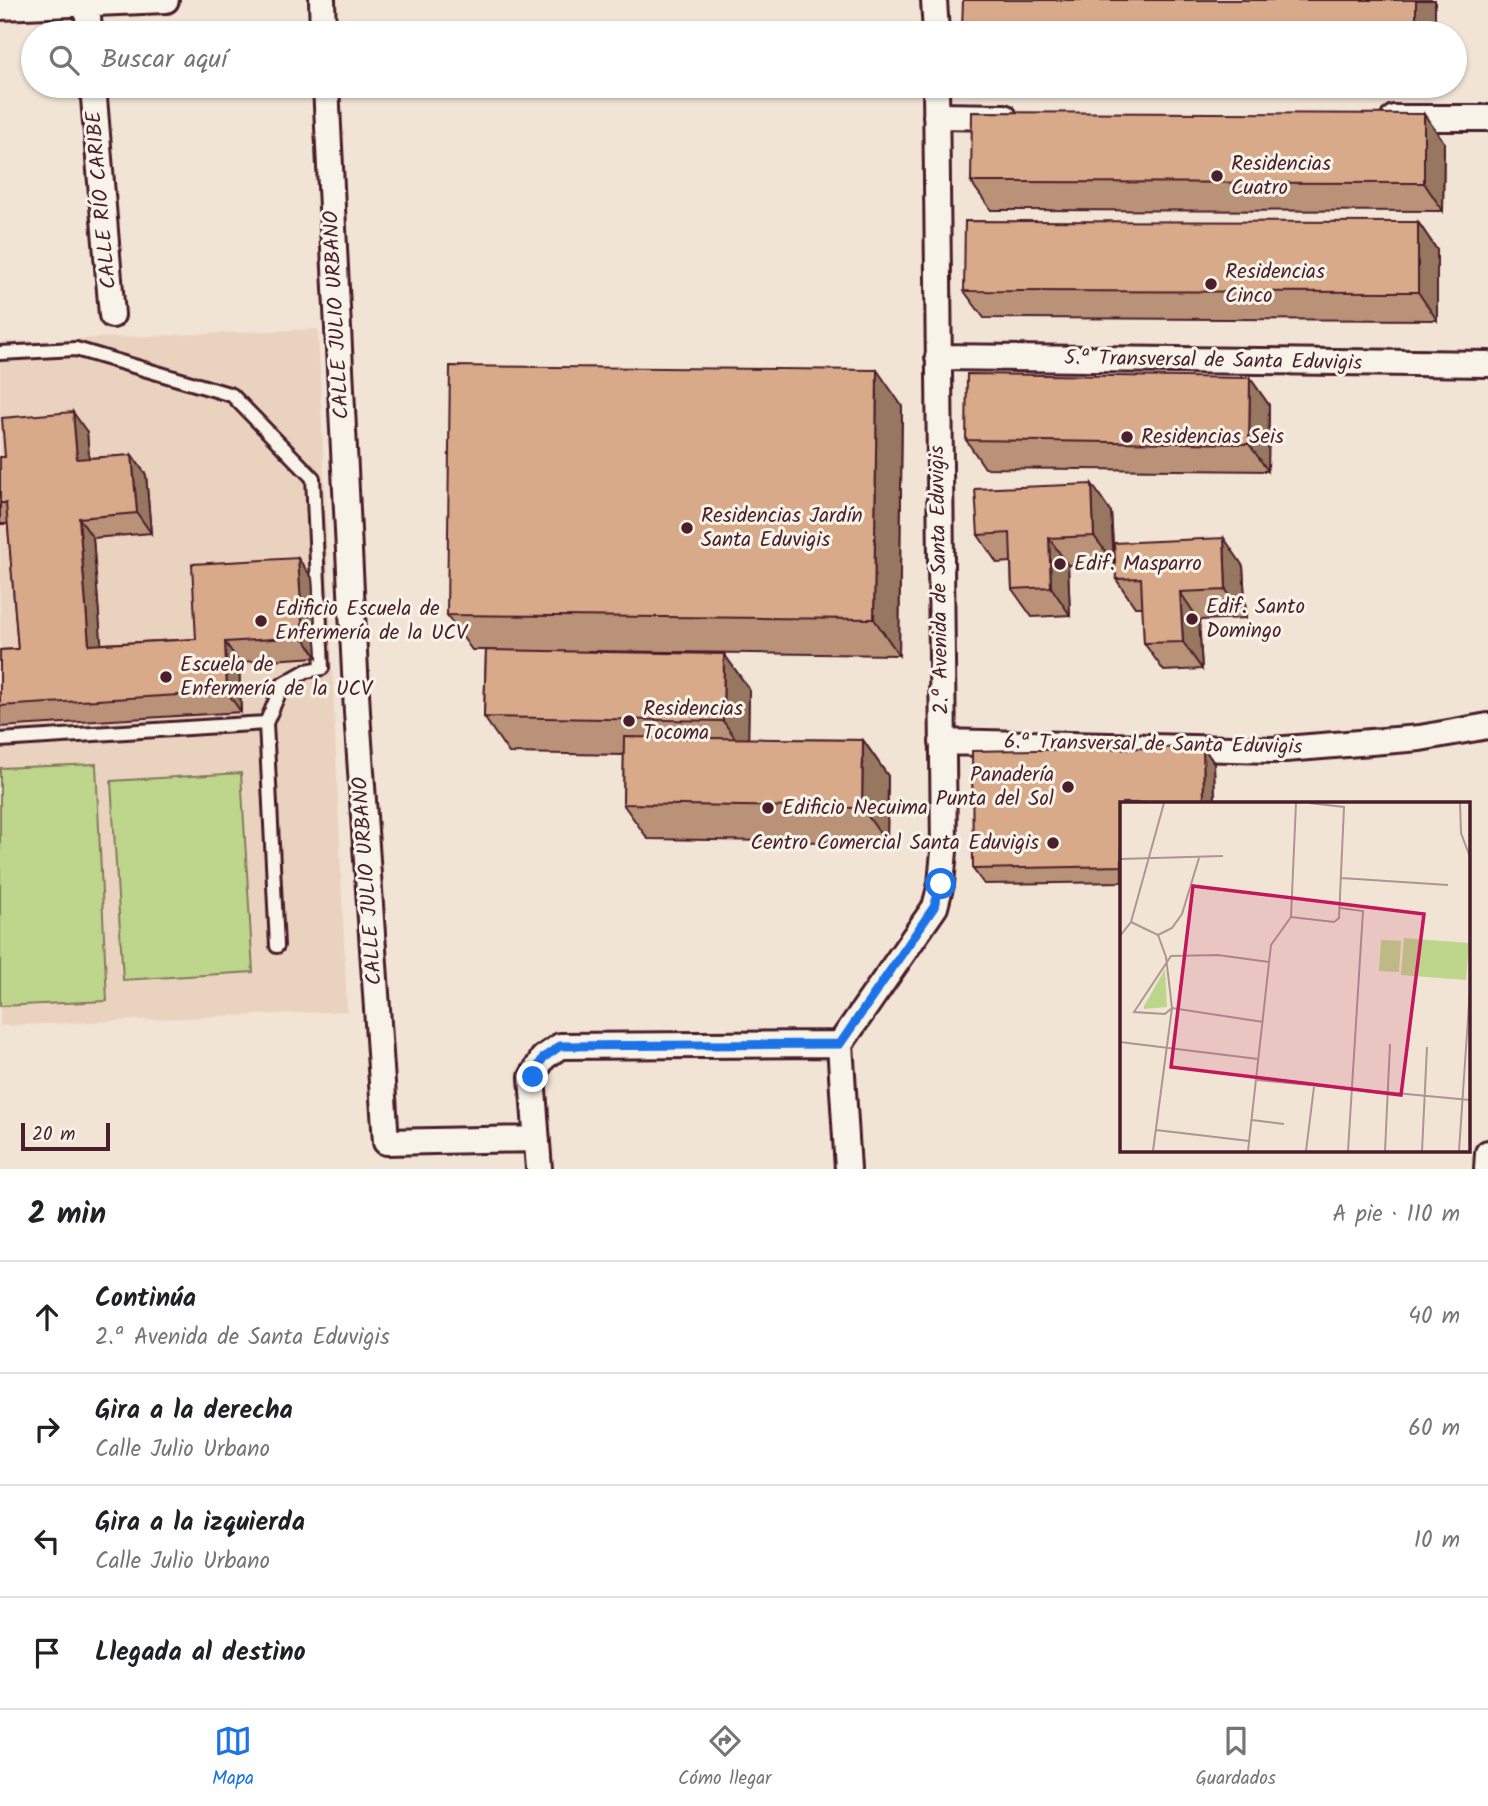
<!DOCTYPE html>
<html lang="es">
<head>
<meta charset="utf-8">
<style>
	body { margin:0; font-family:Kalam,sans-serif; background:#f2f2f2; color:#202124 }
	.scale { position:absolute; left:21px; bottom:18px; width:89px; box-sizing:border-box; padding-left:7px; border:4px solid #4a1f2b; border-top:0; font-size:19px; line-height:24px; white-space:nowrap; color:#4a1f2b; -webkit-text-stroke:5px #f7f3e8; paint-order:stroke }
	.stop { position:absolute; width:21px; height:21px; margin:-16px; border:5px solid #1a73e8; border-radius:50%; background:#fff }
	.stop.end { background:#1a73e8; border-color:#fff; box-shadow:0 2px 7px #0008 }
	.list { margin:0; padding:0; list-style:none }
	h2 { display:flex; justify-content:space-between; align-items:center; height:91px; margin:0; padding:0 28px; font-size:30px }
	h2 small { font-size:23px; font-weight:400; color:#757577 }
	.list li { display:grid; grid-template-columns:46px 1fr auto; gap:21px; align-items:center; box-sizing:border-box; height:112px; padding:0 28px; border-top:2px solid #e0e0e0 }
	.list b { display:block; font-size:26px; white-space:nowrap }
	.list p { margin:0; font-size:23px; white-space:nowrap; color:#757577 }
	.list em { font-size:23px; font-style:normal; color:#757577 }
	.icon { flex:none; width:38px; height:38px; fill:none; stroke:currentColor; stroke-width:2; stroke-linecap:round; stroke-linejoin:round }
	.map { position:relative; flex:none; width:1488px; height:1169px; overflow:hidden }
	.search { position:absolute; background:#fff; box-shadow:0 2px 5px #0004; left:21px; right:21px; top:21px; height:77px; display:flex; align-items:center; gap:18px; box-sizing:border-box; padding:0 24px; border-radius:38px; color:#757577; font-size:26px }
	.sheet { height:539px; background:#fff }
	nav { display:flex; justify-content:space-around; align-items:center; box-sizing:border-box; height:98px; border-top:2px solid #e0e0e0; background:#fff; font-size:19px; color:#757577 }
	nav a { display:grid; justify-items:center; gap:4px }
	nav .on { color:#1a73e8 }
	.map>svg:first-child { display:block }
	.built { fill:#ead3be }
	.pitch { fill:#bed68c; stroke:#847a5c; stroke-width:2 }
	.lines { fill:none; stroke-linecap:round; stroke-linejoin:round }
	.service-casing { stroke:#4a1f2b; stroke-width:18 }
	.minor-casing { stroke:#4a1f2b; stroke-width:30 }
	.service { stroke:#f7f3e8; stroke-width:12 }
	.minor { stroke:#f7f3e8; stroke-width:24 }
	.wall { fill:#ba9277; stroke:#4a1f2b; stroke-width:2 }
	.shaded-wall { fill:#977761; stroke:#4a1f2b; stroke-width:2 }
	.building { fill:#d8aa8a; stroke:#4a1f2b; stroke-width:2 }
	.route { stroke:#1a73e8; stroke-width:9 }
	.poi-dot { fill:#4a1f2b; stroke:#f7f3e8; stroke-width:2.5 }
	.labels { text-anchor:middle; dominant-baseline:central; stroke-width:6; stroke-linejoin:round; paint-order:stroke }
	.poi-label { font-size:21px; fill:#4a1f2b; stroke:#f7f3e8; text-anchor:start }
	.street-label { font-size:21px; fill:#4a1f2b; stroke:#f7f3e8 }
	.inset-road { fill:none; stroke:#ae9591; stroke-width:2 }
	.view { fill:#c2185b; fill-opacity:0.15; stroke:#c2185b; stroke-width:3.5 }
	.inset-edge { fill:none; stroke:#4a1f2b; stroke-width:3.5 }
</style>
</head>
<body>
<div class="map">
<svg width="1488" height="1169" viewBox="0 0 1488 1169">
	<rect width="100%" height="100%" fill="#f1e4d5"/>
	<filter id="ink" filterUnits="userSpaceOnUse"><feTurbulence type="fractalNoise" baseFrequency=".0143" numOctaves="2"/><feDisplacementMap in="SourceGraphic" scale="14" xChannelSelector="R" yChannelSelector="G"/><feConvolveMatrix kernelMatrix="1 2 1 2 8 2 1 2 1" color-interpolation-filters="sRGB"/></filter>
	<g filter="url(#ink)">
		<path class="built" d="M318 329 347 1011 0 1026V342Z"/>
		<path class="pitch" d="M96 764 107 1001 0 1006V768Z
			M241 773 253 972 123 980 111 781Z"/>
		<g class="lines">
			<g class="service-casing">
				<path id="service" d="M0 353 76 349 232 395 313 478 322 668 306 671 283 684 266 723 277 946
					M0 740 266 723"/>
			</g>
			<g class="minor-casing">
				<path id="minor" d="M87 0 89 33
					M322 0 323 33
					M934 0 936 33
					M0 7 166 0
					M93 86 112 315
					M326 86 357 712 386 1142 536 1139
					M936 116 1004 117
					M1394 118H1488
					M938 357 1488 364
					M942 742 1273 750 1420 738 1488 726
					M840 1044 935 907 941 884 944 851 936 86
					M840 1044 848 1169
					M539 1169 532 1077 543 1058 560 1046 840 1044
					M1487 1169 1488 1153"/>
			</g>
			<use href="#service" class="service"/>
			<use href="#minor" class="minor"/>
		</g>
		<path class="wall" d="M1435 0V33H965L962 30Z
			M1444 142 1443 211 991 210 971 182Z
			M1418 222 1437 250V320L984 318 964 291Z
			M1250 378 1269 405 1268 471 985 468 966 440Z
			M902 406 899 655 587 651 724 654 749 689 748 739 863 740 888 776 887 843 648 839 623 804 624 755 509 753 484 717 486 650H472L447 615Z
			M87 432 89 458 132 455 146 475 151 533 93 538 101 644 196 639 312 578 317 657 239 662 241 712 0 727V650L18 649 8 524H0V457H5Z
			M1111 512 1114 563 1068 565 1070 615 1032 617 1012 589 1011 562 997 563 978 535Z
			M1243 566 1246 618 1199 620 1202 669 1164 671 1144 643 1143 607H1135L1116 579Z
			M1203 747 1214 763 1215 803H1122V882L984 884 973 869Z"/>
		<path class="shaded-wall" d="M1416 0H1435V33H1417L1416 31Z
			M1424 114 1444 142 1443 211 1424 183Z
			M1418 222 1437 250V320L1418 292Z
			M877 370 902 406 899 655 874 619Z
			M1250 378 1269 405 1268 471 1249 444Z
			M73 412 87 432 91 480 77 459Z
			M132 455 146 475 151 533 137 513Z
			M1092 484 1111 512 1114 563 1094 536Z
			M79 518 93 538 103 665 89 645Z
			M1049 538 1068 565 1070 615 1051 587Z
			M1224 538 1243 566 1246 618 1226 590Z
			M298 558 312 578 317 657 303 637Z
			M1180 592 1199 620 1202 669 1183 642Z
			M225 642 239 662 241 712 227 692Z
			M724 654 749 689 748 756 723 721Z
			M863 740 888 776 887 843 862 808Z
			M1203 747 1214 763 1215 803H1204Z"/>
		<path class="building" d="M963 0H1416V31L962 30Z
			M972 112 1424 114V183L971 182Z
			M965 221 1418 222V292L964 291Z
			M450 366 877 370 874 619 447 615Z
			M967 374 1250 378 1249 444 966 440Z
			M73 412 77 459 132 455 137 513 79 518 89 645 196 639 192 564 298 558 303 637 225 642 227 692 0 706V650L18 649 6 503H0V457H5L2 418Z
			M1092 484 1094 536 1049 538 1051 587 1012 589 1010 533 978 535 975 489Z
			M1224 538 1226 590 1180 592 1183 642 1144 643 1141 578 1116 579 1114 543Z
			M486 650 724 654 723 721 484 717Z
			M624 737 863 740 862 808 623 804Z
			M1203 747 1204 803H1122V866L973 869 972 751Z"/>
	</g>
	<g class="lines" filter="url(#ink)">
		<path class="route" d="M533 1077 543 1058 560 1046 840 1044 934 907 941 884"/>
	</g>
	<g class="poi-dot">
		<circle cx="1217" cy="176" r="7"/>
		<circle cx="1211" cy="284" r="7"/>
		<circle cx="1127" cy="437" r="7"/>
		<circle cx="687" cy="528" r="7"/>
		<circle cx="1060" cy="564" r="7"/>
		<circle cx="1192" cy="619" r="7"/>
		<circle cx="261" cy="621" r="7"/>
		<circle cx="166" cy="677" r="7"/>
		<circle cx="629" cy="721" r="7"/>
		<circle cx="1068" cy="787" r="7"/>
		<circle cx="768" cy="808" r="7"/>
		<circle cx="1053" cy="843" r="7"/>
	</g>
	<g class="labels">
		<g class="poi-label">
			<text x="1231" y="164">Residencias<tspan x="1231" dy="24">Cuatro</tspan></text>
			<text x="1225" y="272">Residencias<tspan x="1225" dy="24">Cinco</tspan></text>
			<text x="1141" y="437">Residencias Seis</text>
			<text x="701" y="516">Residencias Jardín<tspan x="701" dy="24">Santa Eduvigis</tspan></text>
			<text x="1074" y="564">Edif. Masparro</text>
			<text x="1206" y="607">Edif. Santo<tspan x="1206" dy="24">Domingo</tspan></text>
			<text x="275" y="609">Edificio Escuela de<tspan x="275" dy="24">Enfermería de la UCV</tspan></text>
			<text x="180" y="665">Escuela de<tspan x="180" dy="24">Enfermería de la UCV</tspan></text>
			<text x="643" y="709">Residencias<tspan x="643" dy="24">Tocoma</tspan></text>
			<text x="1054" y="775" text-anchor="end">Panadería<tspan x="1054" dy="24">Punta del Sol</tspan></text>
			<text x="782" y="808">Edificio Necuima</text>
			<text x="1039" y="843" text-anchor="end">Centro Comercial Santa Eduvigis</text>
		</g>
		<g class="street-label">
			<text transform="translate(102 200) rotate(-95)">CALLE RÍO CARIBE</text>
			<text transform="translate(337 315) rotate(-93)">CALLE JULIO URBANO</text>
			<text transform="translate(1213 361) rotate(1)">5.ª Transversal de Santa Eduvigis</text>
			<text transform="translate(940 580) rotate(-91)">2.ª Avenida de Santa Eduvigis</text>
			<text transform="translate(1153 745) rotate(1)">6.ª Transversal de Santa Eduvigis</text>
			<text transform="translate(368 881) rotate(-94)">CALLE JULIO URBANO</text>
		</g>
	</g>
	<g transform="translate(1120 802)">
		<rect width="350" height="350" fill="#f1e4d5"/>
		<path d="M45 167 47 205 24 207V204Z" fill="#bed68c"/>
		<path d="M284 136 349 141 346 178 281 173ZM261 138 281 139 279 170 259 169Z" fill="#bed68c"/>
		<path class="inset-road" d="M340 1 341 31 350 55M0 57 103 54M221 76 328 83M220 106 243 109 228 349M171 115 214 120 219 116 224 5 189 1M171 115 176 1M11 120 38 133 46 155 52 206 33 349M38 133 52 126 62 112 79 56M0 134 11 120 44 1M143 220 52 206 45 212 14 210 51 154 98 153 149 160M0 240 138 257M137 278 350 298M132 318 164 322M36 328 129 339M128 349 151 143 171 115M186 349 194 285M265 349 270 242M302 349 307 245M339 349 350 187"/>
		<path class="view" d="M73 84 304 112 281 293 51 265Z"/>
		<rect width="350" height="350" class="inset-edge"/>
	</g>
</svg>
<div class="scale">20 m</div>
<div class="stop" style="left:941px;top:884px"></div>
<div class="stop end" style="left:533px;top:1077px"></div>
<div class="search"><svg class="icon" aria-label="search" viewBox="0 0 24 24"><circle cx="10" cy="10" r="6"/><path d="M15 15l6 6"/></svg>Buscar aquí</div>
</div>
<section class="sheet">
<h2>2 min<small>A pie · 110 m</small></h2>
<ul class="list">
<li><svg class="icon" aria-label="ahead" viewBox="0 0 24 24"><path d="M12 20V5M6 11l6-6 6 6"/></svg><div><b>Continúa</b><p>2.ª Avenida de Santa Eduvigis</p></div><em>40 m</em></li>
<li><svg class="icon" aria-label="right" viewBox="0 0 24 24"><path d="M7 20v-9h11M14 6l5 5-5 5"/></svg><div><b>Gira a la derecha</b><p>Calle Julio Urbano</p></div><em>60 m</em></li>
<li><svg class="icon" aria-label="left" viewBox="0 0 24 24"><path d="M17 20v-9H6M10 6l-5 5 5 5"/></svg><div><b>Gira a la izquierda</b><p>Calle Julio Urbano</p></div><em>10 m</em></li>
<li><svg class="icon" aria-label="arrive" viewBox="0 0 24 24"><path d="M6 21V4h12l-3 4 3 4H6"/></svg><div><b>Llegada al destino</b></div></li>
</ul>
</section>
<nav>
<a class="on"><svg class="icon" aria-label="map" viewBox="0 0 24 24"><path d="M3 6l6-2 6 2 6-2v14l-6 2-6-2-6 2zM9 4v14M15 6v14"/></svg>Mapa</a>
<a><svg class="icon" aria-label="directions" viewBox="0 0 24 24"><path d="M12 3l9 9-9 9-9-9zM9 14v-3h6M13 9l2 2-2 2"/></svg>Cómo llegar</a>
<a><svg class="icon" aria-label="saved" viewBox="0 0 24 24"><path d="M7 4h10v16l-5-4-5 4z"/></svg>Guardados</a>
</nav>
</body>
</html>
